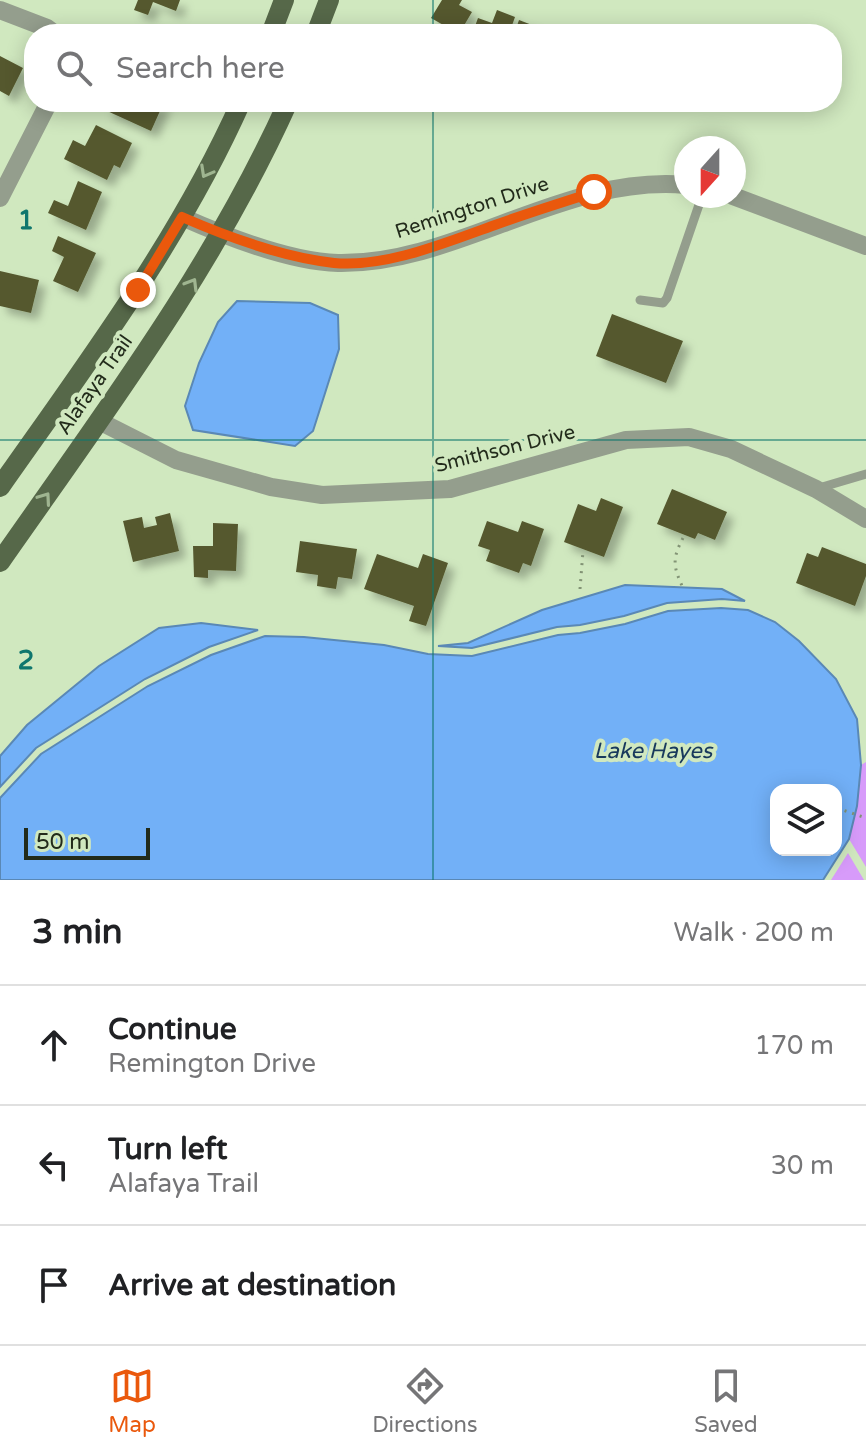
<!DOCTYPE html>
<html lang="en">
<head>
<meta charset="utf-8">
<style>
	body { margin:0; font-family:"Varela Round",sans-serif; background:#f2f2f2; color:#202124 }
	.controls { position:absolute; right:24px; bottom:24px; display:grid; overflow:hidden; border-radius:16px; box-shadow:0 4px 20px #0003 }
	.controls button { width:72px; height:72px; display:grid; place-items:center; padding:0; border:0; border-bottom:2px solid #e0e0e0; background:#fff; color:#202124; font:40px sans-serif }
	.compass { position:absolute; left:674px; top:136px; width:72px; height:72px; border-radius:50%; background:#fff; box-shadow:0 4px 20px #0003; rotate:201deg }
	.scale { position:absolute; left:24px; bottom:20px; width:126px; box-sizing:border-box; padding-left:8px; border:4px solid #222b1b; border-top:0; font-size:22px; line-height:28px; white-space:nowrap; color:#222b1b; -webkit-text-stroke:6px #d0e8bf; paint-order:stroke }
	.stop { position:absolute; width:24px; height:24px; margin:-18px; border:6px solid #ea580c; border-radius:50%; background:#fff }
	.stop.end { background:#ea580c; border-color:#fff; box-shadow:0 2px 8px #0008 }
	.list { margin:0; padding:0; list-style:none }
	h2 { display:flex; justify-content:space-between; align-items:center; height:104px; margin:0; padding:0 32px; font-size:34px }
	h2 small { font-size:26px; font-weight:400; color:#757577 }
	.list li { display:grid; grid-template-columns:52px 1fr auto; gap:24px; align-items:center; box-sizing:border-box; height:120px; padding:0 32px; border-top:2px solid #e0e0e0 }
	.list b { display:block; font-size:30px; white-space:nowrap }
	.list p { margin:0; font-size:26px; white-space:nowrap; color:#757577 }
	.list em { font-size:26px; font-style:normal; color:#757577 }
	.icon { flex:none; width:44px; height:44px; fill:none; stroke:currentColor; stroke-width:2; stroke-linecap:round; stroke-linejoin:round }
	.map { position:relative; flex:none; width:866px; height:880px; overflow:hidden }
	.search { position:absolute; background:#fff; box-shadow:0 4px 20px #0003; left:24px; right:24px; top:24px; height:88px; display:flex; align-items:center; gap:20px; box-sizing:border-box; padding:0 28px; border-radius:32px; color:#757577; font-size:30px }
	.sheet { height:464px; background:#fff }
	nav { display:flex; justify-content:space-around; align-items:center; box-sizing:border-box; height:112px; border-top:2px solid #e0e0e0; background:#fff; font-size:22px; color:#757577 }
	nav a { display:grid; justify-items:center; gap:4px }
	nav .on { color:#ea580c }
	.map>svg:first-child { display:block }
	.green { fill:#d79bfa }
	.water { fill:#72b0f7; stroke:#5a88b5; stroke-width:2; fill-rule:evenodd }
	.building { fill:#55582f; filter:url(#shadow) }
	.lines { fill:none; stroke-linecap:round; stroke-linejoin:round }
	.path { stroke:#829375; stroke-width:3; stroke-dasharray:2 6; stroke-linecap:butt }
	.lane { stroke:#949e8d; stroke-width:9 }
	.street { stroke:#949e8d; stroke-width:18 }
	.primary { stroke:#566849; stroke-width:20 }
	.oneway { stroke:#9fb590 }
	.route { stroke:#ea580c; stroke-width:10 }
	.grid { fill:none; stroke:#0f766e; stroke-width:2; stroke-opacity:0.55 }
	.labels { text-anchor:middle; dominant-baseline:central; stroke-width:8; stroke-linejoin:round; paint-order:stroke }
	.street-label { font-size:20px; fill:#222b1b; stroke:#d0e8bf }
	.water-label { font-size:22px; font-style:italic; fill:#18395c; stroke:#d0e8bf }
	.grid-label { font-size:26px; text-anchor:middle; font-weight:bold; fill:#0f766e; stroke:#d0e8bf; stroke-width:8; stroke-linejoin:round; paint-order:stroke }
</style>
</head>
<body>
<div class="map">
<svg width="866" height="880" viewBox="0 0 866 880">
	<defs>
		<filter id="shadow"><feDropShadow dx="7" dy="7" stdDeviation="4" flood-color="#0004"/></filter>
	</defs>
	<rect width="100%" height="100%" fill="#d0e8bf"/>
	<path class="green" d="M866 762V867L849 839 857 806 861 765Z
		M848 853 864 880H831Z"/>
	<path class="water" d="M237 301 310 303 338 315 339 349 313 431 295 446 193 430 185 406 199 363 218 322Z
		M625 585 722 589 745 601 722 599 667 603 624 616 580 625 557 627 472 648 438 646 468 643 542 610Z
		M721 608 748 610 775 622 799 641 836 679 857 719 861 765 857 806 849 839 823 880H0V798L41 754 148 686 211 655 265 636 304 637 384 645 428 654 472 656 558 635 580 633 625 624 668 611ZM776 790H836V850H776Z
		M201 623 258 630 209 647 145 679 36 748 0 787V756L27 725 99 666 159 628Z"/>
	<path class="building" d="M138 0H180L176 11 153 2 148 15 134 10Z
		M442 0H462L459 5 472 12 459 34 431 18Z
		M497 10 515 17 509 34H472L478 18 492 23Z
		M519 20 545 30 544 34H514Z
		M0 56 23 68 9 96 0 91Z
		M109 102H164L151 131 105 110Z
		M96 125 132 143 120 168 114 165 107 180 64 159 73 140 85 146Z
		M78 181 102 192 86 230 48 213 54 200 68 206Z
		M58 236 96 253 78 292 53 281 64 257 52 251Z
		M0 271 39 280 31 313 0 306Z
		M612 314 683 341 666 383 596 356Z
		M672 489 727 512 715 540 698 533 695 539 657 524Z
		M601 498 623 507 604 557 564 542 578 504 596 511Z
		M170 513 179 551 133 562 123 521 142 517 144 528 157 525 155 517Z
		M487 521 518 532 522 521 544 529 531 566 523 563 519 573 486 561 490 550 478 546Z
		M213 523 238 524 236 571 208 570V578L194 577 193 546H213Z
		M300 541 357 549 352 579 338 577 336 589 317 586 318 575 296 572Z
		M822 547 866 564V576L855 606 796 583 807 553 818 557Z
		M377 554 418 568 423 554 448 563 426 626 409 621 414 606 364 589Z"/>
	<g class="lines">
		<path class="path" d="M683 538C672 559 673 566 683 588
			M580 589 583 551
			M837 808 866 818"/>
		<path class="lane" d="M640 300 663 303 667 298 702 196
			M819 488 866 474"/>
		<path class="street" d="M0 10 47 28 55 34
			M733 196 866 246
			M0 198 49 102
			M182 217C225 236 291 262 338 263 457 265 563 174 686 185
			M99 421 176 460 271 487 322 495 450 489 626 440 689 437 731 449 816 489 866 519"/>
		<path class="primary" d="M271 34 284 0
			M316 34 329 0
			M0 487C87 363 179 241 241 102
			M0 562C104 413 213 269 288 102"/>
	</g>
	<defs><path id="oneway-chevron" d="M-2-3.5L2.5 0L-2 3.5" fill="none" stroke-width="1.6" stroke-linecap="round" stroke-linejoin="round" transform="scale(2)"/></defs>
	<g class="oneway">
		<use href="#oneway-chevron" transform="translate(206 172) rotate(119)"/>
		<use href="#oneway-chevron" transform="translate(192 284) rotate(-59)"/>
		<use href="#oneway-chevron" transform="translate(45 498) rotate(-55)"/>
	</g>
	<g class="lines">
		<path class="route" d="M138 290 182 217C230 238 282 257 334 263 386 268 447 242 495 225 528 213 561 203 594 192"/>
	</g>
	<path class="grid" d="M433 0V34M433 102V880M0 440H866"/>
	<g class="labels">
		<g class="street-label">
			<text transform="translate(472 208) rotate(-18)">Remington Drive</text>
			<text transform="translate(95 385) rotate(-55)">Alafaya Trail</text>
			<text transform="translate(505 449) rotate(-14)">Smithson Drive</text>
		</g>
		<g class="water-label">
			<text x="653" y="751">Lake Hayes</text>
		</g>
	</g>
	<g class="grid-label">
		<text x="26" y="229">1</text>
		<text x="26" y="669">2</text>
	</g>
</svg>
<div class="controls">
<button><svg class="icon" aria-label="layers" viewBox="0 0 24 24"><path d="M12 4l9 5-9 5-9-5zM3 14l9 5 9-5"/></svg></button>
</div>
<svg class="compass" viewBox="-18 -18 36 36"><path d="M0-13l5 13h-10z" fill="#e53935"/><path d="M0 13l5-13h-10z" fill="#757577"/></svg>
<div class="scale">50 m</div>
<div class="stop" style="left:594px;top:192px"></div>
<div class="stop end" style="left:138px;top:290px"></div>
<div class="search"><svg class="icon" aria-label="search" viewBox="0 0 24 24"><circle cx="10" cy="10" r="6"/><path d="M15 15l6 6"/></svg>Search here</div>
</div>
<section class="sheet">
<h2>3 min<small>Walk · 200 m</small></h2>
<ul class="list">
<li><svg class="icon" aria-label="ahead" viewBox="0 0 24 24"><path d="M12 20V5M6 11l6-6 6 6"/></svg><div><b>Continue</b><p>Remington Drive</p></div><em>170 m</em></li>
<li><svg class="icon" aria-label="left" viewBox="0 0 24 24"><path d="M17 20v-9H6M10 6l-5 5 5 5"/></svg><div><b>Turn left</b><p>Alafaya Trail</p></div><em>30 m</em></li>
<li><svg class="icon" aria-label="arrive" viewBox="0 0 24 24"><path d="M6 21V4h12l-3 4 3 4H6"/></svg><div><b>Arrive at destination</b></div></li>
</ul>
</section>
<nav>
<a class="on"><svg class="icon" aria-label="map" viewBox="0 0 24 24"><path d="M3 6l6-2 6 2 6-2v14l-6 2-6-2-6 2zM9 4v14M15 6v14"/></svg>Map</a>
<a><svg class="icon" aria-label="directions" viewBox="0 0 24 24"><path d="M12 3l9 9-9 9-9-9zM9 14v-3h6M13 9l2 2-2 2"/></svg>Directions</a>
<a><svg class="icon" aria-label="saved" viewBox="0 0 24 24"><path d="M7 4h10v16l-5-4-5 4z"/></svg>Saved</a>
</nav>
</body>
</html>
